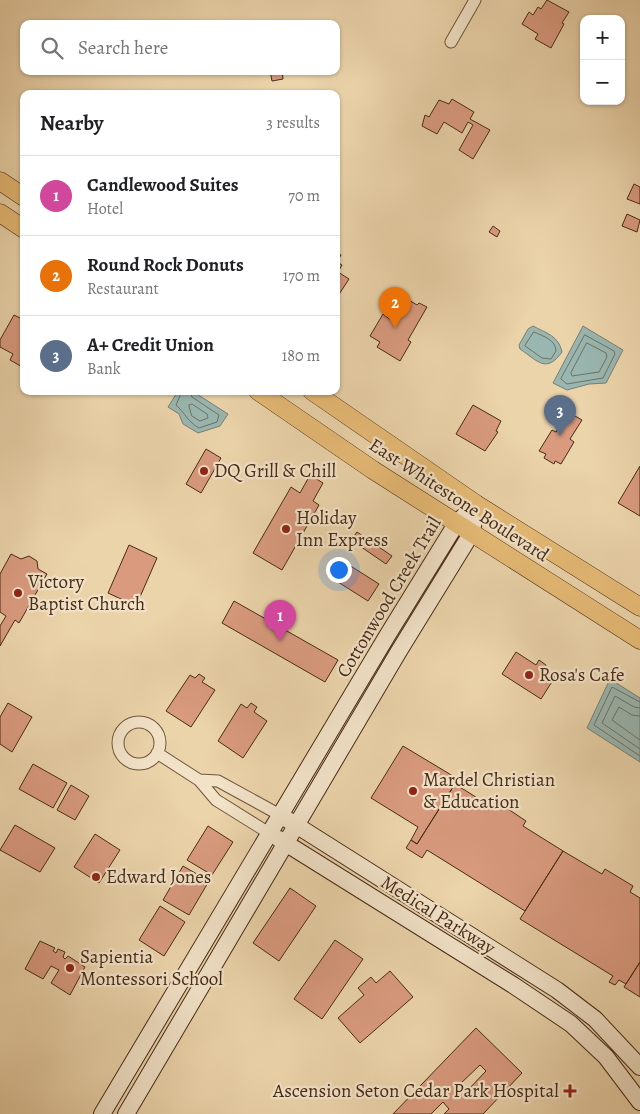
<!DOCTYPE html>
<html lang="en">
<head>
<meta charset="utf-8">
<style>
	body { margin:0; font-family:Alegreya,serif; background:#f6f6f6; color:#202124 }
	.controls { position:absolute; right:15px; top:15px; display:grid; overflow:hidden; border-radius:10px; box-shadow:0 1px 4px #0004 }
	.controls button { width:45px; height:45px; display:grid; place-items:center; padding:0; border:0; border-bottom:1px solid #e0e0e0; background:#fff; color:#202124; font:25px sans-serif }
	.you { position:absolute; left:338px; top:569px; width:18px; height:18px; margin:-12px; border:4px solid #fff; border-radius:50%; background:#1a73e8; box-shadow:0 0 0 8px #1a73e833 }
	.badge { display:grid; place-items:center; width:32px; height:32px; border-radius:50%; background:#8f2418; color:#fff; font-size:16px; font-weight:700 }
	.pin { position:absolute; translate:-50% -41px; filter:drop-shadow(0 1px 2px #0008) }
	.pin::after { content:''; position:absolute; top:26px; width:18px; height:15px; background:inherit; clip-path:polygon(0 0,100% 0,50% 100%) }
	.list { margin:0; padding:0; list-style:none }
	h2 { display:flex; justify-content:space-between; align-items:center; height:65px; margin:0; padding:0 20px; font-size:21px }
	h2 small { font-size:16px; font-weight:400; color:#757577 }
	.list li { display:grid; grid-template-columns:32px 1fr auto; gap:15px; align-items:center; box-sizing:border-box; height:80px; padding:0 20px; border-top:1px solid #e0e0e0 }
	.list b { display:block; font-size:19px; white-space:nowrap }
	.list p { margin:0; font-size:16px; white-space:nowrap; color:#757577 }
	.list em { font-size:16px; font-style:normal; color:#757577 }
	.icon { flex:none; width:28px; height:28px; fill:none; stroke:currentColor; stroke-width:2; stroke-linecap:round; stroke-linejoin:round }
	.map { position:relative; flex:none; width:640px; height:1114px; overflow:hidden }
	.search { position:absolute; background:#fff; box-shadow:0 1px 4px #0004; left:20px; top:20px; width:320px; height:55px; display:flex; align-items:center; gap:12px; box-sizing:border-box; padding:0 18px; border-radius:10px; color:#757577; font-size:19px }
	.panel { position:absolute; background:#fff; box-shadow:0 1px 4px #0004; left:20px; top:90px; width:320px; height:305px; border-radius:10px }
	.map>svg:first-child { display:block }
	.water { fill:#99b6b0; stroke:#787f73 }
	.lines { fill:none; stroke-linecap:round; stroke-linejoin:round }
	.shore { stroke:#707164; stroke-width:1 }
	.building { fill:#d99a7e; stroke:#462c17; fill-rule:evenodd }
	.street-casing { stroke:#6f563c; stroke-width:13 }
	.secondary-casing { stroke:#462c17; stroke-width:18 }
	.primary-casing { stroke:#462c17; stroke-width:19 }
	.street { stroke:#f2e2c8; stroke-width:11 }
	.secondary { stroke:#f2e2c8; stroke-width:16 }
	.primary { stroke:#e6ba75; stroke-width:18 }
	.poi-dot { fill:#8f2418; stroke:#f2e2c8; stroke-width:2 }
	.labels { text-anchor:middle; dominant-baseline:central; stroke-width:4.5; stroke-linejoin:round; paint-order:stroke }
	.poi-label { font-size:19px; fill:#462c17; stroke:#f2e2c8; text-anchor:start }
	.street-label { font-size:19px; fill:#462c17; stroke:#f2e2c8 }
</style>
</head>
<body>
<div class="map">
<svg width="640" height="1114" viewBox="0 0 640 1114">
	<rect width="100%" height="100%" fill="#ebd3aa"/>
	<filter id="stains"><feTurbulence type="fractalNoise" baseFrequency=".004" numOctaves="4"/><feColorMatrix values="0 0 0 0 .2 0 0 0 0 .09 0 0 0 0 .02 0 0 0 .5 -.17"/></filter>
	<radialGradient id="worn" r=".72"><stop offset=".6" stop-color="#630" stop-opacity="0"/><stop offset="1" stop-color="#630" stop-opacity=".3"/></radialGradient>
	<path class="water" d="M533 326C546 333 559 336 562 352 546 374 538 361 520 349L519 345 528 329Z
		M583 326 623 350 606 383 589 384 567 390 553 383Z
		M178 391H192L228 414 220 426 198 433 183 424 179 414 168 407Z
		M610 679 640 698V762L587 728Z"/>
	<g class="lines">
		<path class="shore" d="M534 332C543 336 556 340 556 351L551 359 542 358 525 346Z
			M585 335 614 351 615 354 603 378 567 384 561 379Z
			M587 343 606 353 607 357 599 372 572 376 571 373Z
			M182 391 176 405C185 413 188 422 199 428L217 422 219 415 192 397 190 391
			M189 405 192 404 207 414 208 418 200 421 192 416Z
			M640 702 612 687 594 725 640 756
			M640 708 634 707 615 696 602 723 640 749
			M640 716 632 715 619 707 612 720 640 740"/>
	</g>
	<path class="building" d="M547 0 569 12 562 23 564 24 551 48 535 39 538 34 522 24 529 12 533 15 538 7 541 9Z
		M270 71H282L283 79 272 81Z
		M452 99 474 112 470 119 490 130 473 159 459 150 473 125 468 122 462 133 444 122 437 134 422 126 425 115 429 117 439 100 449 104Z
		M634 184 640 187V204L627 199Z
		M627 214 640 220 637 232 622 226Z
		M493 226 500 231 497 237 489 232Z
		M336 252 341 255 337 262 342 265 338 272 349 279 336 299Z
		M404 297 417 305 419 303 427 307 408 340 411 342 400 361 377 347 380 342 370 336 383 314 391 320Z
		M14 315 24 320V368L10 360 13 354 0 347V340Z
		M473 405 501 421 496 431 498 432 485 451 456 434Z
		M568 412 582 420 570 439 574 442 561 464 555 461 554 464 544 458 546 454 539 451 552 430 556 432Z
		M206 449 221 458 201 493 186 484Z
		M640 466V516L618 503Z
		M310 475 323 483 313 501 319 505 282 570 253 553 291 487 300 493Z
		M357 532 392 556 386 564 351 540Z
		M129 545 157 558 136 606 108 593Z
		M11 554 21 559 29 556 37 561 38 569 47 574 19 623 15 620 0 646V626L6 616 0 612V574Z
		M338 558 379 584 368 601 327 575Z
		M234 601 338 660 325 682 222 623Z
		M516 652 536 665 539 660 546 665 544 670 555 677 541 699 502 674Z
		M199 674 205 678 202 682 215 690 191 727 166 711 190 675 195 678Z
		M8 703 32 717 12 752 0 744V717Z
		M251 703 257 707 254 712 267 721 243 758 218 741 241 704 247 708Z
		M403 746 458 779 417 844 411 840 418 827 371 798Z
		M33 764 67 783 53 808 19 789Z
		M455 784 495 809 499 803 526 821 523 826 563 851 525 911 427 850 422 858 406 848 411 840 417 844Z
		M71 785 89 796 75 820 57 810Z
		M15 825 55 848 40 872 0 850Z
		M208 826 233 842 212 875 187 860Z
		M95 834 120 850 99 883 74 867Z
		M563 851 602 874 605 869 633 886 630 892 640 898V962L626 984 619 980 615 985 609 982 613 976 520 919Z
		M183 866 209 881 189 915 163 900Z
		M290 888 316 906 279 961 253 943Z
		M160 906 185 922 164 956 139 940Z
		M335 940 363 959 322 1019 294 999Z
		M40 941 55 948 53 951 56 953 58 949 65 952 63 957 65 959 68 956 85 967 70 995 51 983 59 970 51 966 43 979 25 969Z
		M640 962V997L624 987Z
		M390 971 413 997 360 1043 338 1018 364 995 358 988 371 977 376 983Z
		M476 1028 522 1073 483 1114H444L449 1109 443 1102 431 1114H393ZM480 1065 486 1071 466 1092 459 1085Z"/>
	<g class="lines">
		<g class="street-casing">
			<path id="street" d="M451 42 475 0
				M118 743a21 21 0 1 1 42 0a21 21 0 1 1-42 0Z
				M157 753 199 780 216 800 269 833
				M199 780 218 781 280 815"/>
		</g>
		<g class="secondary-casing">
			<path id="secondary" d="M288 820 557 990 595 1019 640 1067
				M279 839 513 985 571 1024 606 1057 640 1102
				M102 1114 387 636 456 524 476 504
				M126 1114 399 651 471 534 474 521"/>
		</g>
		<g class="primary-casing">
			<path id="primary" d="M0 181 24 197
				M0 213 24 229
				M258 391 373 470 640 640
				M312 391 476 504 640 607"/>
		</g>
		<use href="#street" class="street"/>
		<use href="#secondary" class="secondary"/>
		<use href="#primary" class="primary"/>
	</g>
	<g class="poi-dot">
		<circle cx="204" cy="471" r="5"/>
		<circle cx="286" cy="529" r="5"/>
		<circle cx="18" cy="593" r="5"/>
		<circle cx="529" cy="675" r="5"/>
		<circle cx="413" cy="791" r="5"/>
		<circle cx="96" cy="877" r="5"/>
		<circle cx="70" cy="968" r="5"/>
		<path d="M567.5 1083.5h5v5h5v5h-5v5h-5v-5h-5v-5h5z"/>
	</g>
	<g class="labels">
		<g class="poi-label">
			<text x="214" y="471">DQ Grill &amp; Chill</text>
			<text x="296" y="518">Holiday<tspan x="296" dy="22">Inn Express</tspan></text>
			<text x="28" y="582">Victory<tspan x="28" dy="22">Baptist Church</tspan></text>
			<text x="539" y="675">Rosa's Cafe</text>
			<text x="423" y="780">Mardel Christian<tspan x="423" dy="22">&amp; Education</tspan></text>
			<text x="106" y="877">Edward Jones</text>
			<text x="80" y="957">Sapientia<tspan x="80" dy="22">Montessori School</tspan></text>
			<text x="559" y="1091" text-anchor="end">Ascension Seton Cedar Park Hospital</text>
		</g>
		<g class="street-label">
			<text transform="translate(459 500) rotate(33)">East Whitestone Boulevard</text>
			<text transform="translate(389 597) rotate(-59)">Cottonwood Creek Trail</text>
			<text transform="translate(438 915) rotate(32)">Medical Parkway</text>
		</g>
	</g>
	<rect width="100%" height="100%" filter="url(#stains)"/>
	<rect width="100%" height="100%" fill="url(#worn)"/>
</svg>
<div class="controls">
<button>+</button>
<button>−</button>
</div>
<div class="you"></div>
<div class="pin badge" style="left:280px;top:641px;background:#d1479c">1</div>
<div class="pin badge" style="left:395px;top:328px;background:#e8710a">2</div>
<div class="pin badge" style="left:560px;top:436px;background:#5c6f8a">3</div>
<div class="search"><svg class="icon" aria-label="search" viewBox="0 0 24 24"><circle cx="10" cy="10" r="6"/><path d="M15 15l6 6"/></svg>Search here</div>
<section class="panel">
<h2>Nearby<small>3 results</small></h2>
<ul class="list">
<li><span class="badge" style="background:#d1479c">1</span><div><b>Candlewood Suites</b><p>Hotel</p></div><em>70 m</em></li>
<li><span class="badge" style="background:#e8710a">2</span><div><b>Round Rock Donuts</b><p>Restaurant</p></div><em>170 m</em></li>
<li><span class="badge" style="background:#5c6f8a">3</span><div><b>A+ Credit Union</b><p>Bank</p></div><em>180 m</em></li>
</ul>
</section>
</div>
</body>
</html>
